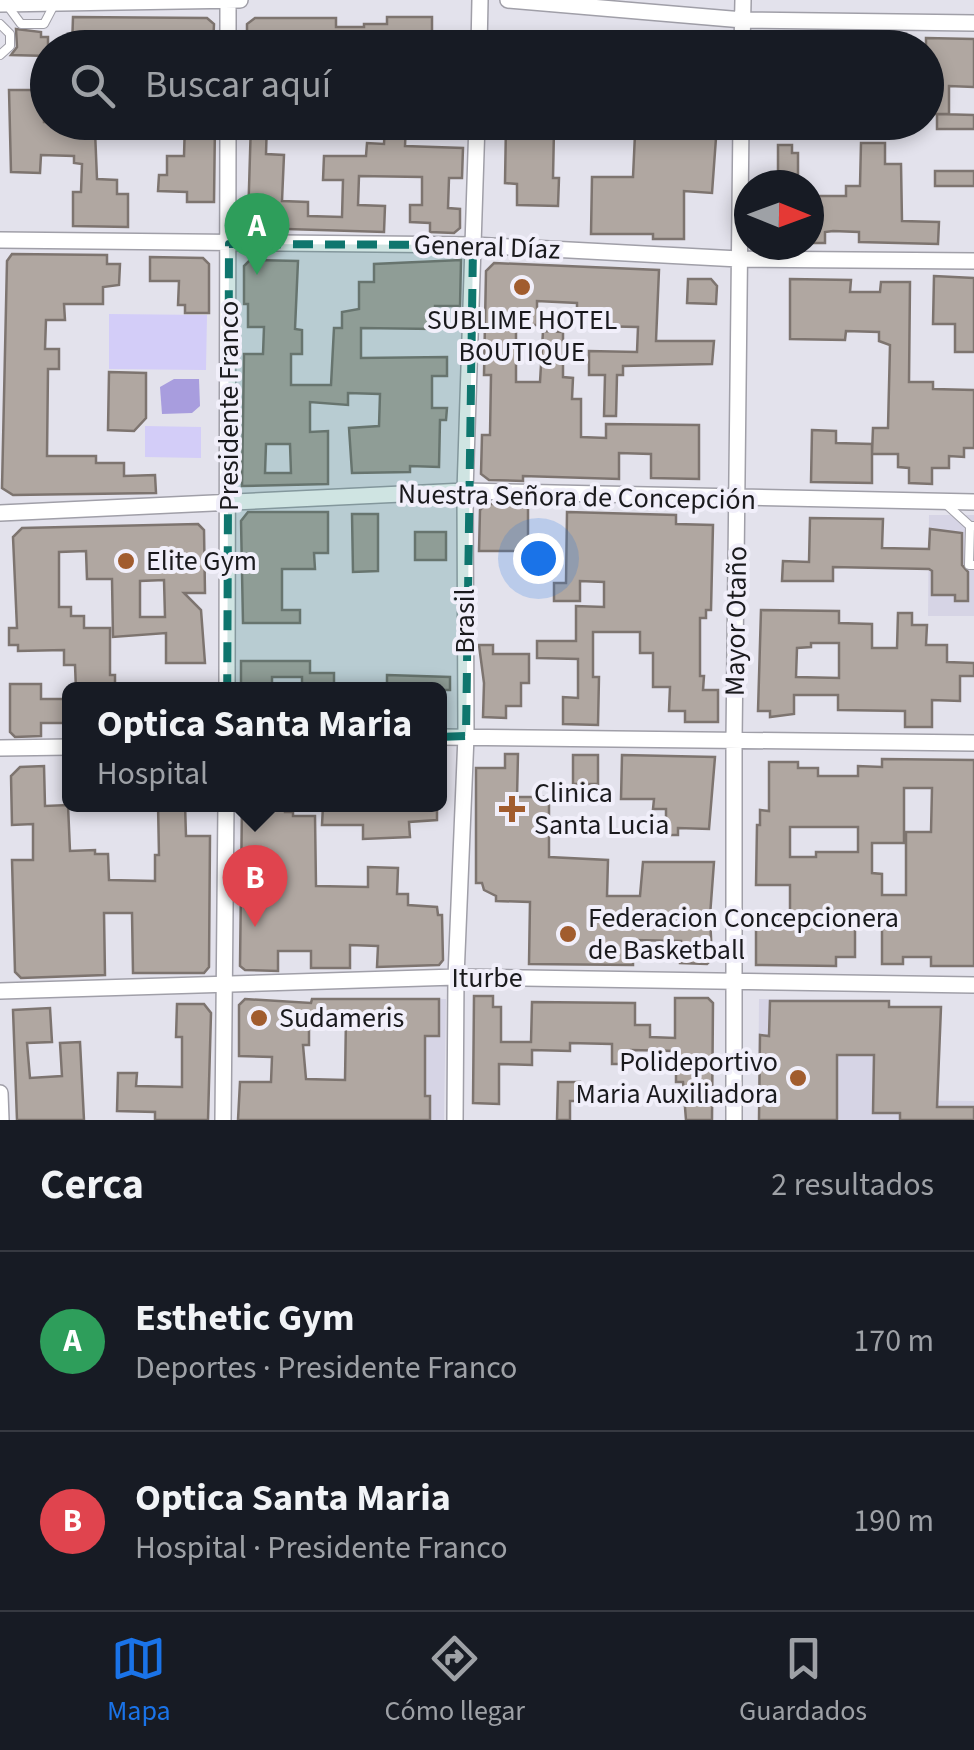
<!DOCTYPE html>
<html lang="es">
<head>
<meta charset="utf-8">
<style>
	body { margin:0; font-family:"Source Sans 3",sans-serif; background:#20242c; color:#f1f3f6 }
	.compass { position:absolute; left:734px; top:170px; width:90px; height:90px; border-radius:50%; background:#171b24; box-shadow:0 5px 15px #0003; rotate:91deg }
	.you { position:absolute; left:538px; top:558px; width:35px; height:35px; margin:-25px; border:8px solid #fff; border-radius:50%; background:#1a73e8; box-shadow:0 0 0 15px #1a73e833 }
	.badge { display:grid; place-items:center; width:65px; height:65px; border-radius:50%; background:#1a73e8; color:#fff; font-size:32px; font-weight:700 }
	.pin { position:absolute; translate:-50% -82px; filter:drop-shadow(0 2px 5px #0008) }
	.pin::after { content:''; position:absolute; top:52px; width:35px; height:30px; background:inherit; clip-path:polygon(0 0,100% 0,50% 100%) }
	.popup { position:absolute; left:62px; top:682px; width:385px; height:130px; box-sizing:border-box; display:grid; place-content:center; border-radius:15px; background:#171b24; filter:drop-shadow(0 2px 8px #0005); font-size:32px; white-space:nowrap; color:#9ea1a6 }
	.popup b { font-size:38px; color:#f1f3f6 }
	.popup::after { content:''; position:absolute; left:50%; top:100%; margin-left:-20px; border:20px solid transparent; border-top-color:#171b24 }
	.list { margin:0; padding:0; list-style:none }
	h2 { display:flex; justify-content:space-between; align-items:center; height:130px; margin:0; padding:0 40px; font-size:42px }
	h2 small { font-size:32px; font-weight:400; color:#9ea1a6 }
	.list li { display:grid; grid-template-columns:65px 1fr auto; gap:30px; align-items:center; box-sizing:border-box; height:180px; padding:0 40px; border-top:2px solid #363941 }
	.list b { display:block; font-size:38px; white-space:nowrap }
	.list p { margin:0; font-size:32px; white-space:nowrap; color:#9ea1a6 }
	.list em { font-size:32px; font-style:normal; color:#9ea1a6 }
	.icon { flex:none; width:55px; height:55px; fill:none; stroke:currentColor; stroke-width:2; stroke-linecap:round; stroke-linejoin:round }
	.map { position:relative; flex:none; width:974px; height:1120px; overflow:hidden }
	.search { position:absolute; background:#171b24; box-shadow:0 5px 15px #0003; left:30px; right:30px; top:30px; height:110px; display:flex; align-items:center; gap:25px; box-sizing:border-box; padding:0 35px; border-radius:55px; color:#9ea1a6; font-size:38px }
	.sheet { height:490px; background:#171b24 }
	nav { display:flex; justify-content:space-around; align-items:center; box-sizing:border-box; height:140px; border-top:2px solid #363941; background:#171b24; font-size:28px; color:#9ea1a6 }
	nav a { display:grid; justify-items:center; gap:5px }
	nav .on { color:#1a73e8 }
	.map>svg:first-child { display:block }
	.built { fill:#d6d4e5 }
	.green { fill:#d3cdf8 }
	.water { fill:#a89dde }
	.building { fill:#b0a7a1; stroke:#7d746f; stroke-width:2.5; fill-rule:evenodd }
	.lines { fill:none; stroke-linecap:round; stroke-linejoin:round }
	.service-casing { stroke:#a09fa8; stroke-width:10 }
	.minor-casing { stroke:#a09fa8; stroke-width:18 }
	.service { stroke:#fff; stroke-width:8 }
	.minor { stroke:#fff; stroke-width:15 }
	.marked { fill:#0f766e; fill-opacity:0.2; stroke:#0f766e; stroke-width:8; stroke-dasharray:20 12; stroke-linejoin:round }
	.poi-dot { fill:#a15c2e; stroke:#f1effa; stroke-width:4 }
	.labels { text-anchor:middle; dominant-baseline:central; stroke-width:8; stroke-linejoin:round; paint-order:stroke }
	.street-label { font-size:28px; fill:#1a1a1d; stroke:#f1effa }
	.poi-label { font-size:28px; fill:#1a1a1d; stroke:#f1effa; text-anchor:start }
</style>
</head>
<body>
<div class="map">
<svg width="974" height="1120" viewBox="0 0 974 1120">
	<rect width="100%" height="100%" fill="#e3e2ec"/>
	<path class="built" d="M929 515H974V616H928Z
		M345 998 446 999 444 1120H344Z
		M759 999 890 1000V1100L974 1101V1120H758Z"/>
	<path class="green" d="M109 314 207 315 206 370 109 369Z
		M145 426 201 427V458L145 457Z"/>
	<path class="water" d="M174 379H199L200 406 192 413 162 414 160 387Z"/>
	<path class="building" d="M73 17 207 18 214 24 213 48H178V40H140V48H72Z
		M387 17H432V33L466 35V48H306V40H279V48H247V24L255 18H336V27H364V24H387Z
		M16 29 41 32V37H48V56L11 55 17 47Z
		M926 38 974 39V87L949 86V114H934L935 83H926Z
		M9 90H44V122H80V131H95L97 179 117 180V194H128V227L73 226V192H81L82 164 74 163V156L41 155 40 173 11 172Z
		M937 114 974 115V129H937Z
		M185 122H215L214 202H187V192L158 191 159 175H167V156H184Z
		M251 122H267L266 154 284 155 282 201 308 202V216L342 217 343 180H323L324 156H366L367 143 384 144 385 124H406L405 146 463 148 462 178H449L448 208 460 209V228L454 233 430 232V223L410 222V205H422V177L359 176 358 205 385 206 384 232 254 228 248 221Z
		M655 122H721L720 138H716L712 193 684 191V239H653V234H591L592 177H633L635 134 654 135Z
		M506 124 554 129 553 178H559L558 206 517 205V184L505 183Z
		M861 143H885V164H901L902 221 939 222 938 244 859 242V232L833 231 825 232V243H809V196H846V186H860Z
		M778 145H792V153H798V185H783V176H778Z
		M935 171H974V186H935Z
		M12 254 107 255V264H120L119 285 103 287V304H64L65 320H46L45 349H59V369H48L47 456H96V463H124V476L155 475 156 493 13 495 2 488 7 261Z
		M150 257 203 258 209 264V313H185V305H178L179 281H150Z
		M250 260 298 261 295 329 302 330V354H291V385H331L334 328H342V312L359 309V282H374V264L461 260 460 306H435V329L361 328V358L447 357V376H432V408H447L446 420H440L439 467 410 466V472L352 473 349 428 379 426 380 394 348 393V405L310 402V432L328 431V484L242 486 244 354H263L264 327H248V304H244V266ZM266 444H290L291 473H265Z
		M494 263 659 270 656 341H714L712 364 623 366V375H617L616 416H604L605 375H589V351L637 352 638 327 592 326V314H577V303L537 301V325H516V382H540L543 331 563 332V377L573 378 572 399H581V437L606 438V424L699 425V479L651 478V454L619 453V479L523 476V481L489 480 481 474 482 435H490L491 375H484L486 271Z
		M934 276 974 278V352H955V324H933Z
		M688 279H711L717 286 716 304 687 303Z
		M790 279 851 280 850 292H880L881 282H910L909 382H933V389L974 390V448H964V457L949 456V468H932V484L909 483V468L898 467V454H872L873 428H888L890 345 879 341V332L846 331 845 340 790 339Z
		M109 372 146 373V418L134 431 108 430Z
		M812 430 836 431V443L872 444V483L811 482Z
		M486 504H528V551H479L480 510Z
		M248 512H328V553H314L315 569H282V610H300V623H243L241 521Z
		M567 512 676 515V524L713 525 711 610H706V618H700V676H704L703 690H718V722H685V711H669L670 687H653V653H640V632H593V677H599L598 725 563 724V697L578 698V659L537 658V641H576V606L604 607V582L580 581V601H554V583H566Z
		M352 514H378V571L353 572Z
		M810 518 883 519 882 548 929 549 930 529 962 533V565L968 572V601H955V595H932V571L929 569 833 567V581H782L783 561 809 562Z
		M198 524 204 530 205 593H184L201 610 205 663H166V633L113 637 112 579H87L86 551 59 552V607H71V616H84V628H110V675H115V690H76L75 665H64V650L18 651V645H9V628H17L13 537 22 528ZM164 580 165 617H140V581Z
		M415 532H446V560H415Z
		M761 610 839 611V623L872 624V648H897L898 613H912V625H927L926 645H947V662L974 663V676H960V701L932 700V727H905V711L838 710V695H794V714L770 717V711H758ZM811 643H839V678L796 677 797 648 811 647Z
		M479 645H493V654H529V683H521V706H506V718L483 717 484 683Z
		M241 661H310V673H334V690H302V677H272V690H241Z
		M387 675 450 677V690H387Z
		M10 684H41V699H70V723H41V736L15 737 10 732Z
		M505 754H518L517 797H549V857L608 860 607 896H640L643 862H714L710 916 712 959 707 964 680 963 681 941 633 940V965L529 964 530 902 496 901V896L484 890 482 883H476V768H505Z
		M573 755H598V784H573Z
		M622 755 715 757 709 829 678 828V835H666V809H653L654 799H621Z
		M882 759 974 760V966H931V957H903V964H882V927L855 926V957H836V966L756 965V917H790V885H756L757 825H760V810L769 811V762H798V768H818V776H858V766L882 767ZM904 788H932L931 832H906V895H882V874L872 873V843H904ZM790 827H858V852H816V857H790Z
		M44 766 45 806 68 805 70 851 95 850V854H108L109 880 155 881V855H159L158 804H185L186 836H210L209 967 204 973H133L132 913H104L105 975 21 978 15 972 12 860H33V824L12 825 11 776 20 767Z
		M242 804H285V812H293V816H315L316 886 368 887V867L398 868 397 894H408V905L437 907 438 915H442L443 960 439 965 377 967 378 946 350 945V968H311V951H278V971L245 970 240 966Z
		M437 804V820L409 822 410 837 363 839V825H322L323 806Z
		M474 996H493V1007H501V1042H531L532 1002 635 1003V1025H650V1037L675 1038V998H708L713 1003 712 1120H686L683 1082H676V1051L631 1050V1064H612V1044L570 1043V1051L532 1050V1065L499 1064V1104L473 1103Z
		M245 999 311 1003 312 999H439V1036H425V1096H430V1120H238L240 1082H271L272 1057 239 1056V1005ZM309 1018 346 1019 345 1080 306 1079 303 1045H309Z
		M770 1001H889V1007H941L937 1107H974V1120H900V1113H873L874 1055H837V1120H759L760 1035 769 1036Z
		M177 1004H204L211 1013 208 1120H155V1112L117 1111 118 1073H137L136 1086 182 1087V1037H176Z
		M50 1008 52 1042 27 1043 30 1078 62 1076 60 1043 80 1042 84 1120H17L13 1010Z
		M558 1082H580V1101H570V1120H557Z"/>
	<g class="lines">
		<g class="service-casing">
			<path id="service" d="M7 5 21 24H44L55 3
				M0 24 10 34V46L0 55
				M947 505 970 526H974
				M970 526 969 565H974"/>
		</g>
		<g class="minor-casing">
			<path id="minor" d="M228 0V48
				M508 0 743 20 974 23
				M0 4 240 0
				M479 48 480 0
				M742 48 743 0
				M0 240 473 245 739 259 974 261
				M0 513 465 491 974 502
				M227 690 228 122
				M440 737 974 743
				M0 748 70 747
				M0 991 456 977 974 985
				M0 1093 1 1120
				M223 1120 226 804
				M455 1120 456 977 466 736 465 491 477 122
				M734 1120V740L741 122"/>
		</g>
		<use href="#service" class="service"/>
		<use href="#minor" class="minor"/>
	</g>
	<path class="marked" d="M229 244 473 245 466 736 227 744Z"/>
	<g class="poi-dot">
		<circle cx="522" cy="287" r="10"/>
		<circle cx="126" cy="561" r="10"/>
		<path d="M507 794h10v10h10v10h-10v10h-10v-10h-10v-10h10z"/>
		<circle cx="568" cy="934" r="10"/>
		<circle cx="259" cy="1018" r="10"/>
		<circle cx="798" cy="1078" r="10"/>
	</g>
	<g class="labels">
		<g class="street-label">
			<text transform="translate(487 247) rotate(2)">General Díaz</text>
			<text transform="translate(229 406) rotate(-90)">Presidente Franco</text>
			<text transform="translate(577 497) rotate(1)">Nuestra Señora de Concepción</text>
			<text transform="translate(465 621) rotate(-90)">Brasil</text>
			<text transform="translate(736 621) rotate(-89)">Mayor Otaño</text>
			<text x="487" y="978">Iturbe</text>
		</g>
		<g class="poi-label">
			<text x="522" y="320" text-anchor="middle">SUBLIME HOTEL<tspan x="522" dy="32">BOUTIQUE</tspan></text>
			<text x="146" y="561">Elite Gym</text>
			<text x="534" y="793">Clinica<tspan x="534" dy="32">Santa Lucia</tspan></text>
			<text x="588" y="918">Federacion Concepcionera<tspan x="588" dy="32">de Basketball</tspan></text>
			<text x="279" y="1018">Sudameris</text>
			<text x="778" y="1062" text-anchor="end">Polideportivo<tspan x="778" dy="32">Maria Auxiliadora</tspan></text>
		</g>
	</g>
</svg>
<svg class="compass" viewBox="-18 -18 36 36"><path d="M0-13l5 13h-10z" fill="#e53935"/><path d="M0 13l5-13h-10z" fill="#9ea1a6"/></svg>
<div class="you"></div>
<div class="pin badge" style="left:257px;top:275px;background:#2e9e5b">A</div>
<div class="pin badge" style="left:255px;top:927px;background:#e0444e">B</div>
<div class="popup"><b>Optica Santa Maria</b>Hospital</div>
<div class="search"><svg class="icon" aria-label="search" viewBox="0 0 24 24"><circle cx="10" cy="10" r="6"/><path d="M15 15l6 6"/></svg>Buscar aquí</div>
</div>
<section class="sheet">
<h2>Cerca<small>2 resultados</small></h2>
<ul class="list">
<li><span class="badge" style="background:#2e9e5b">A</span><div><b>Esthetic Gym</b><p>Deportes · Presidente Franco</p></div><em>170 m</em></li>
<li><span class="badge" style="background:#e0444e">B</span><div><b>Optica Santa Maria</b><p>Hospital · Presidente Franco</p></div><em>190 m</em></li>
</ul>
</section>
<nav>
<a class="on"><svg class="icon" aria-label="map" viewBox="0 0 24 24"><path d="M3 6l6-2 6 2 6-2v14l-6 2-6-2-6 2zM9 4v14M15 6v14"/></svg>Mapa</a>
<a><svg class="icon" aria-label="directions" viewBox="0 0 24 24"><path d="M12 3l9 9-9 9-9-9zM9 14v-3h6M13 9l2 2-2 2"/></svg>Cómo llegar</a>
<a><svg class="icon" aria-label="saved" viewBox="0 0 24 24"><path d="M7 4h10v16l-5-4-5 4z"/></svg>Guardados</a>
</nav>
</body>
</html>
